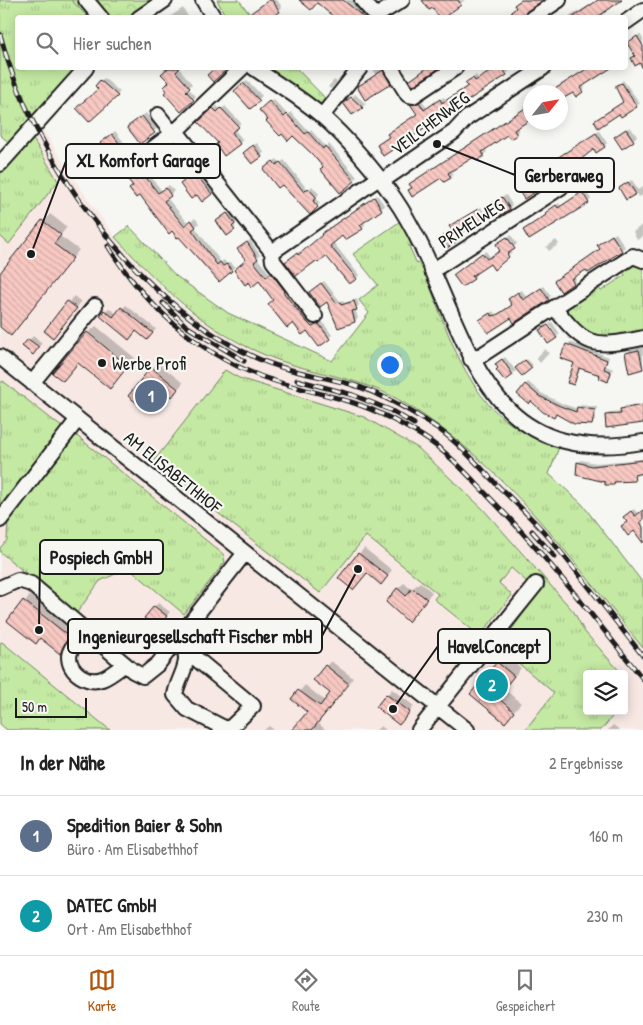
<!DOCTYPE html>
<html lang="de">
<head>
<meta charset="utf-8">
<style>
	body { margin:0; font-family:"Patrick Hand",sans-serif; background:#f6f6f6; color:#222 }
	.controls { position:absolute; right:15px; bottom:15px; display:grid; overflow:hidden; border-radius:5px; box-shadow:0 2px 12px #0003 }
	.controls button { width:45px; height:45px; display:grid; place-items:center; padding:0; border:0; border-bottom:1px solid #e0e0e0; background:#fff; color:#222; font:25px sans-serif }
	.compass { position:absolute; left:523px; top:85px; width:45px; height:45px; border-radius:50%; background:#fff; box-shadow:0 2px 12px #0003; rotate:59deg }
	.scale { position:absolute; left:15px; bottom:12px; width:72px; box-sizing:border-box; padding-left:5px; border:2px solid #1c1c1c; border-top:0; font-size:14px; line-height:18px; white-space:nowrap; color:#1c1c1c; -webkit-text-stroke:4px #f6f6f2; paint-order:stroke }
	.you { position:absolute; left:389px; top:364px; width:18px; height:18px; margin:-12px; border:4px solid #fff; border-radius:50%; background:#1a73e8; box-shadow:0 0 0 8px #1a73e833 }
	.badge { display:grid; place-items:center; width:32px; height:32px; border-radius:50%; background:#b45309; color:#fff; font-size:16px; font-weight:700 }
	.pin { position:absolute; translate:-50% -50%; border:2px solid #fff; box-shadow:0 1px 5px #0006 }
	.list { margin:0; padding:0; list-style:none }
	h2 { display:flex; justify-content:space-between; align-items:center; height:65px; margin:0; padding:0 20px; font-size:21px }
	h2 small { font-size:16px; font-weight:400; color:#767676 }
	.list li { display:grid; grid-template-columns:32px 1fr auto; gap:15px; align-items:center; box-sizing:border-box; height:80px; padding:0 20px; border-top:1px solid #e0e0e0 }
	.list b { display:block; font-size:19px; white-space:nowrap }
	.list p { margin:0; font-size:16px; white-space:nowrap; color:#767676 }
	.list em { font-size:16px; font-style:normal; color:#767676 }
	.icon { flex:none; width:28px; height:28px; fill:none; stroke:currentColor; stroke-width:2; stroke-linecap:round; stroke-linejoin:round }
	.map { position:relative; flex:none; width:643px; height:730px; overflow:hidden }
	.search { position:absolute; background:#fff; box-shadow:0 2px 12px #0003; left:15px; right:15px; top:15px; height:55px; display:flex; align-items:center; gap:12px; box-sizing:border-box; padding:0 18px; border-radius:5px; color:#767676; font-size:19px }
	.sheet { height:225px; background:#fff }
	nav { display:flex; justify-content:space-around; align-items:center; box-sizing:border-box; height:70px; border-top:1px solid #e0e0e0; background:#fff; font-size:14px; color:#767676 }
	nav a { display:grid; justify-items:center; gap:2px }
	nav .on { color:#b45309 }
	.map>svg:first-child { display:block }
	.built { fill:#f7e8e4; fill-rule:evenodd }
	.grass { fill:url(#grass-tufts); stroke:#708260 }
	.forest { fill:url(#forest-crowns); stroke:#708260 }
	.shadow { fill:#0003 }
	.building { fill:url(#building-back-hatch); stroke:#1c1c1c }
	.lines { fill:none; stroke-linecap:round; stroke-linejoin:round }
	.minor-casing { stroke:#1c1c1c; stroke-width:18 }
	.minor { stroke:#f6f6f2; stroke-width:14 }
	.rail-casing { stroke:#1c1c1c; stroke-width:5 }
	.rail { stroke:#f6f6f2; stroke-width:3; stroke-dasharray:9; stroke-linecap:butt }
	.poi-dot { fill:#1c1c1c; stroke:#f6f6f2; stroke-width:2 }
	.labels { text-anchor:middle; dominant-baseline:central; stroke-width:4.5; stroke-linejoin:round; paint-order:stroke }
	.street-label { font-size:18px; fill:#1c1c1c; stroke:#f6f6f2 }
	.poi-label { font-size:18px; fill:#1c1c1c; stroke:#f6f6f2; text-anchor:start }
	.leader { fill:none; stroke:#1c1c1c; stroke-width:2 }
	.callout-dot { fill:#1c1c1c; stroke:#f6f6f2; stroke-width:2 }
	.callout { fill:#f6f6f2; stroke:#1c1c1c; stroke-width:2 }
	.callout-label { font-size:19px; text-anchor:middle; font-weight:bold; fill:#1c1c1c }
</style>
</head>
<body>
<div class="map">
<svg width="643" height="730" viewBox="0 0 643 730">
	<defs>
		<pattern id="grass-tufts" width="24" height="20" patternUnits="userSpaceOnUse" patternTransform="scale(1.25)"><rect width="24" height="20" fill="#c4e9a3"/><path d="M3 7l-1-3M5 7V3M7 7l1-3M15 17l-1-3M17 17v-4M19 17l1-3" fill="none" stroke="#a8c78c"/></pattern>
		<pattern id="forest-crowns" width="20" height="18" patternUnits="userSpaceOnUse" patternTransform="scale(1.25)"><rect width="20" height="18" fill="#c4e9a3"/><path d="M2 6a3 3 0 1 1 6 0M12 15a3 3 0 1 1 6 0" fill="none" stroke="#a8c78c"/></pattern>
		<pattern id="building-back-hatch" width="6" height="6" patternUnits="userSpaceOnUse" patternTransform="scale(1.25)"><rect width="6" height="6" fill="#f8c8c2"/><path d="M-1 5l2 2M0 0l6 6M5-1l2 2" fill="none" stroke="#d4aba6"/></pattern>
	</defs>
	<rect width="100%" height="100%" fill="#f6f6f2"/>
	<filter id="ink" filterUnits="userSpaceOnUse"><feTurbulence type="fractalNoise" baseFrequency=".02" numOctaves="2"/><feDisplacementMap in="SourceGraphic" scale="10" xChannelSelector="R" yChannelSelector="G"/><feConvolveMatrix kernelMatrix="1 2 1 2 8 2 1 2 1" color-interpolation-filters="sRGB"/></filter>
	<g filter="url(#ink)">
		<path class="built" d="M44 131 72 176 115 237 157 283 188 310 235 342 289 364 355 380 402 401 439 424 469 450 543 524 643 648V730H110L2 642 0 643V174ZM587 674H624V711H587Z"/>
		<path class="grass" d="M0 0H71L88 17 18 18V68H80L12 145 0 135Z
			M217 0H239L252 17H226Z
			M266 68H296L328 101 323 109Z
			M33 139 58 181 9 244 0 236V174Z
			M402 220 414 243 409 246 417 264 421 262C442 315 463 395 514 426 527 435 544 440 559 447L549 474 582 504 643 583V648C573 561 501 460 404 403 369 381 329 376 290 364 215 341 167 293 115 237L129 226 176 276 228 313 332 361 369 313 359 300 378 285 353 254Z
			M633 263 643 265V334L597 339 582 332 567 312 568 307 597 286 601 291 625 275 622 269Z
			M225 370 239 378 364 417 418 448 483 509 574 612 584 631 622 674H587V711H617L601 730H525L554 693 499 647 528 607 526 604 537 590 545 587 531 576 526 581 511 568 499 583 512 595 480 636 434 599 438 594 366 536 320 593 153 462Z
			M3 381 63 428 0 507V383Z
			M77 436 223 554 225 562 184 614 129 568 100 581 76 614 0 552V548L7 540 8 520 71 438Z
			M2 642 110 730H7L0 724V643Z"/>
		<path class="forest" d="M71 0H157L130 18 88 17Z"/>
		<path class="shadow" d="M270 0H277L282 7 279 11Z
			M301 0H352L366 10 361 16 317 2Z
			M424 0H465L441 18 433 6Z
			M598 0H619L593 18H567Z
			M183 8 189 18H168Z
			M640 34 643 39V67L640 62 632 58 636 55 631 40Z
			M163 68H179L192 84 188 88 196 96 181 111 168 90 170 82Z
			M372 68H386L393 80 390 83 358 87 376 74Z
			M497 68H507L510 71 384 154 390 137 388 134 418 114 412 105 415 102 422 100 427 108 444 97 446 100 469 86 470 80 476 75 479 79Z
			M588 68H609L583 84 585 88 582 91 550 92Z
			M104 78 120 92 89 121 99 89 96 86Z
			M247 80 262 96 250 107 235 91Z
			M334 80 337 82 331 89 328 87Z
			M623 80 640 103 622 116 620 112 595 121 624 101 620 84Z
			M355 94 366 104 352 114 349 100Z
			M273 99 288 115 291 112 309 132 311 130 326 147 329 144 357 177 340 191 325 167 293 134 261 110Z
			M530 105V119L517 127 519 131 516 134 510 138 508 134 484 148 487 152 477 159 474 155 451 170 454 174 444 181 442 177 413 187 414 181Z
			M217 106 221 110 225 106 241 123 234 129 243 140 225 154 219 142 200 122Z
			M146 113 158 128 140 142 132 124Z
			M630 127 637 136 633 140 619 134Z
			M115 131 162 191 169 185 174 191 167 198 188 223 195 218 199 223 195 227 221 262 224 260 227 264 230 262 235 267 219 280 134 185 101 143Z
			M599 131 607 143 604 146 594 147 554 171 557 175 554 178 519 188 549 168 551 162Z
			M257 143 264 152 261 156 248 149Z
			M174 144 189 163 193 160 214 190 211 194 186 180 167 149Z
			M277 159 280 163 284 160 308 190 312 186 319 194 315 198 320 203 310 213 268 166Z
			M632 180 638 190 643 187V195L639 197 636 192 627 198 623 185Z
			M585 190 591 199 588 202 547 215 546 213 559 203 561 206Z
			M377 195 385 206 363 221 365 225 362 228 343 234 333 242 359 275 356 278 327 255 296 275 289 259 300 251 302 252 324 235 326 230Z
			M506 195 512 205 509 208 496 201Z
			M481 207 486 216 459 232 461 236 447 246 453 229 451 226Z
			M230 211 237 220 234 230 221 218Z
			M50 214 67 227 60 236 79 250 11 335 0 326V275Z
			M643 224V236L637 240 633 232Z
			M616 233 625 247 621 250 588 272 586 268 574 276 576 279 573 282 556 281 601 249 599 245Z
			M511 235 517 244 510 250 512 253 508 256 490 262 475 273 476 275 473 278 458 272 486 251 490 257 501 250 500 241Z
			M250 240 260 255 257 258 270 274 275 271 287 287 285 289 310 319 316 325 322 321 332 335 319 345 307 329 275 299 247 260 242 246Z
			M556 240 559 244 549 251 546 247Z
			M324 281 340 301 343 300 344 303 357 299 359 305 355 309 358 318 355 321 314 289Z
			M544 286 551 296 548 299 511 316 484 318 493 311 495 314 501 312 513 304 509 299 522 290 527 298Z
			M74 296 81 302 59 331H46Z
			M126 305 156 329 151 335 136 330 132 335 105 311 109 308 117 314Z
			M552 322 560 334 557 336 549 324Z
			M96 326 135 358 110 387 88 333Z
			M33 336 42 343 37 349 24 346Z
			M570 342 609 357 606 366 613 369 610 378 607 380 602 374 581 367 574 384 575 362 567 345Z
			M643 347V368L630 371 626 354 630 350Z
			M545 349 549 353 540 363 536 358Z
			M505 357 516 371 505 379 500 361Z
			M527 359 533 365 522 374 517 368Z
			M158 363 183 383 172 396 164 389 152 403V368Z
			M528 382 541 393 563 404 578 409 581 405 597 407 595 421 587 425 574 423 557 413 554 416 531 399 518 394Z
			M639 404 640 408 643 407V420L606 416 610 412 622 411 625 406Z
			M643 459V472L637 473 636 478 634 469V480L617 481 614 484 578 463 581 460 596 463Z
			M634 509 638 514 643 511V541L628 521 627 514Z
			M364 548 392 570 386 578 367 572 340 578Z
			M420 582 432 592 415 614 397 589 404 583 412 589Z
			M32 593 76 628 68 644 60 652 41 637 9 621Z
			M158 603 170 612 155 630 146 618Z
			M505 655 521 668 504 689 521 703 505 721 472 694Z
			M331 661 353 678 318 723 326 730H294L309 712 293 699 305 685 325 701 332 693 326 666Z
			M392 689 414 706 405 718 378 706Z
			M613 725 620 730H608Z
			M269 726 274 730H264Z
			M381 726 386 730H376Z"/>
		<path class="building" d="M269 0H272L280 12 270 18H244Z
			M299 0H343L365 18H335L317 3 311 10Z
			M422 0H458L461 5 443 18H439L433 8 429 10Z
			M521 0H543L521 18H514L511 12 516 8 514 5Z
			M598 0H622L596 18H572Z
			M637 36 643 46V69L640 63 635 66 631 58 635 56 627 43Z
			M168 68H180L176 72 190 88 186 91 194 100 181 112 164 93 167 91 164 87 169 82 161 74Z
			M215 68H228L213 82 207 75Z
			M427 68H440L413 86 409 81Z
			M496 68H502L507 75 383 156 377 145 389 137 387 134 417 114 410 104 419 102 424 110 440 99 442 103 468 86 465 83 469 80 473 78 475 81Z
			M588 68H611L580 88 583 92 576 97 573 93 560 100V92H550Z
			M383 70 391 84 365 100 357 87Z
			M100 80 118 96 89 122 76 108 98 89 95 86Z
			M243 83 260 101 250 109 234 91Z
			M622 83 637 107 621 117 619 114 598 128 594 121 623 102 616 88V85Z
			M351 97 363 108 352 115 343 103Z
			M269 101 284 117 287 114 305 134 308 132 323 149 325 146 355 181 340 193 320 169 323 167 311 153 293 136 288 141 282 134 280 136 266 121 268 120 259 110Z
			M530 105V120L514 130 517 135 510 139 507 135 482 152 484 156 477 161 474 157 448 173 451 178 444 182 441 178 412 197 408 190 412 188 409 184Z
			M213 108 217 112 221 108 239 127 232 132 240 144 224 156 216 144 218 143 198 122Z
			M142 116 155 133 140 144 127 127Z
			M626 129 634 141 622 149 614 137Z
			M596 133 605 147 596 153 594 149 569 169 567 165 552 174 555 179 524 199 517 188 548 169 546 165Z
			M112 134 158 193 166 188 171 196 164 201 184 226 191 220 196 227 192 230 217 265 220 262 223 266 227 264 232 271 219 282 179 237 177 238 172 231 169 234 140 195 136 198 129 189 133 186 100 143Z
			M253 145 262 157 252 164 243 153Z
			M170 146 185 165 190 162 195 170 193 171 212 194 202 202 197 195 191 199 180 184 184 181 162 152Z
			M273 161 276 165 280 162 304 192 308 188 317 198 313 201 318 207 310 215 282 185 278 188 263 169Z
			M628 182 636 194 626 200 619 188Z
			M582 192 589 203 529 240 523 230 546 215 545 213 556 205 558 208Z
			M374 197 382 210 360 225 363 229 345 240 342 236 330 246 357 279 349 284 326 256 318 263 316 261 296 276 285 262 297 253 298 255 322 235 321 234Z
			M502 197 510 209 499 216 491 204Z
			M478 209 484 219 456 236 449 226Z
			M227 213 235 224 232 227 235 230 227 236 216 221Z
			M42 220 61 235 54 244 73 258 11 336 0 327V273Z
			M452 230 459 240 447 248 440 238Z
			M612 235 622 251 588 273 586 270 571 279 574 283 561 292 554 281 600 249 597 245Z
			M507 237 515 249 507 254 509 257 494 270 490 264 472 276 474 279 462 287 453 275 482 253 487 259 500 251 496 244Z
			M247 242 258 259 254 262 266 277 271 273 285 291 283 292 307 322 312 327 319 324 330 339 319 347 307 331 302 335 293 323 287 328 268 304 273 300 259 281 252 287 249 282 245 285 234 270 246 260 237 249Z
			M321 283 336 303 340 302 341 305 354 301 357 310 352 311 355 322 338 328 327 302 320 307 309 292Z
			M541 288 549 300 514 323 511 318 488 333 479 320 490 313 492 316 497 315 512 305 508 299 518 292 523 300Z
			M67 301 77 308 53 338 44 331Z
			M121 307 153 333 147 340 136 331 129 340 100 316 104 310 113 317Z
			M548 325 557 338 548 344 539 330Z
			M87 332 128 366 110 389 78 363 63 381 52 373Z
			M28 339 39 347 33 355 22 346Z
			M566 344 607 360 604 369 611 372 608 382 599 378 600 375 579 368 574 385 567 383 574 363 560 358Z
			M639 350 643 369 629 373 625 353Z
			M502 359 513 375 505 381 496 370 498 368 495 364Z
			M525 360 532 368 522 376 515 368Z
			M151 367 178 389 172 397 163 390 147 411 128 396Z
			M525 384 539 396 560 406 576 412 577 407 595 410 592 425 574 424 556 414 554 418 543 412 531 401 529 404 517 394Z
			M643 405V423L606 428 605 415 621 414 620 409Z
			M643 460V473L634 475 635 481 614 482V485H605V482L576 475 577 462 592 466Z
			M643 510V520L640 522 643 527V543L634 531 628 536 621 526 627 522 623 517 631 511 635 516Z
			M358 553 388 576 381 585 367 573 353 590 338 578Z
			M397 588 406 596 412 588 427 599 408 622 386 602Z
			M23 600 69 636 60 654 40 638 36 644 7 621Z
			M154 606 167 616 152 635 145 629 150 623 144 618Z
			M497 662 514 676 497 697 514 712 505 723 470 694Z
			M325 665 349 684 312 730H292L307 712 291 699 298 690 320 706 330 693 313 680Z
			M386 694 410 712 399 725 376 707Z"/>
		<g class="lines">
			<g class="minor-casing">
				<path id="minor" d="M86 0 101 18
					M203 0 214 18
					M362 0 376 16 402 0
					M139 18 165 0
					M532 18 559 0
					M626 22 643 10
					M242 68 176 131 272 252 379 178
					M254 68C276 83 301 98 322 116 346 137 376 172 394 198 468 305 465 472 643 442
					M391 68 408 95 413 96 455 68
					M322 116 360 68
					M140 158 176 131 169 129 158 115
					M0 164 86 68
					M382 181 454 132 467 118 543 68
					M272 252 273 261 315 316
					M432 271 581 174
					M555 308C586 348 594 348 643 338
					M0 357 467 730
					M471 359 477 358 633 256 643 260
					M32 383 95 306
					M0 520 78 419
					M0 588 18 580 31 584 133 671 143 676 158 664 244 554
					M86 631C80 638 70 647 69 656 69 673 88 684 102 679 110 676 118 669 125 664
					M181 643C194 662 178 676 175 695L187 709 228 730 253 706 187 651
					M419 730 536 584"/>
			</g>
			<use href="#minor" class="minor"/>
			<g class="rail-casing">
				<path id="rail" d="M0 34C31 156 136 301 252 356 283 371 317 375 350 384 381 393 410 410 437 428 460 444 479 466 498 486 516 503 534 520 550 539 582 577 612 617 643 656
					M108 246C144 304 195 351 260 376 287 386 316 392 344 400 370 407 399 422 422 436 448 452 469 476 489 497 545 554 593 617 643 679
					M163 303 186 326 244 361
					M297 380 353 395 390 410 414 424
					M532 531 555 557"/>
			</g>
			<use href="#rail" class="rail"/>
		</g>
	</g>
	<circle class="poi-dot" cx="102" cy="363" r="5"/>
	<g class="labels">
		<g class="street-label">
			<text transform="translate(430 123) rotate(-37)">VEILCHENWEG</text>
			<text transform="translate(471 223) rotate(-33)">PRIMELWEG</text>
			<text transform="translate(173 472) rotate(39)">AM ELISABETHHOF</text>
		</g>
		<g class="poi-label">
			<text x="112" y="363">Werbe Profi</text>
		</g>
	</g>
	<path class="leader" d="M31 254L66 161M437 144L515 175M39 630L40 557M358 569L322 636M393 709L438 646"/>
	<g class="callout-dot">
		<circle cx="31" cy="254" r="5"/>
		<circle cx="437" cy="144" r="5"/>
		<circle cx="39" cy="630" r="5"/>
		<circle cx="358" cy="569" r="5"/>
		<circle cx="393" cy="709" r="5"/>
	</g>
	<g class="callout">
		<rect x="66" y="144" width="154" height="34" rx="5"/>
		<rect x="515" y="158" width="99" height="34" rx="5"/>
		<rect x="40" y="540" width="123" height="34" rx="5"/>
		<rect x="68" y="619" width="254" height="34" rx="5"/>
		<rect x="438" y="629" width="112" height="34" rx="5"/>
	</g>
	<g class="callout-label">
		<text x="143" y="167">XL Komfort Garage</text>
		<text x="564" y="182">Gerberaweg</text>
		<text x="101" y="564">Pospiech GmbH</text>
		<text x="195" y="643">Ingenieurgesellschaft Fischer mbH</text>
		<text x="494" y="653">HavelConcept</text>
	</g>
</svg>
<div class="controls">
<button><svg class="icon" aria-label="layers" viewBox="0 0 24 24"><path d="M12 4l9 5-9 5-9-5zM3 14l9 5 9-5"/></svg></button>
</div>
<svg class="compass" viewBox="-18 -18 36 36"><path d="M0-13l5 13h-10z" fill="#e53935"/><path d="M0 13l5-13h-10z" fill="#767676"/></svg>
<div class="scale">50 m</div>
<div class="you"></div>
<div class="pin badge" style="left:151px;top:396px;background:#5c6f8a">1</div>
<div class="pin badge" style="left:492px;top:685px;background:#0f9aa8">2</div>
<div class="search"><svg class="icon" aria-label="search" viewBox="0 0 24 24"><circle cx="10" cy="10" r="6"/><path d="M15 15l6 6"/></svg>Hier suchen</div>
</div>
<section class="sheet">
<h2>In der Nähe<small>2 Ergebnisse</small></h2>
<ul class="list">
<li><span class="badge" style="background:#5c6f8a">1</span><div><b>Spedition Baier &amp; Sohn</b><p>Büro · Am Elisabethhof</p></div><em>160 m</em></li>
<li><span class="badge" style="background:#0f9aa8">2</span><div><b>DATEC GmbH</b><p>Ort · Am Elisabethhof</p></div><em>230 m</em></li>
</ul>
</section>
<nav>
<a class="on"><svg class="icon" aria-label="map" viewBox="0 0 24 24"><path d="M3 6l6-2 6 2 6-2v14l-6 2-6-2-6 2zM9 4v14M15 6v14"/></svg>Karte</a>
<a><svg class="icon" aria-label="directions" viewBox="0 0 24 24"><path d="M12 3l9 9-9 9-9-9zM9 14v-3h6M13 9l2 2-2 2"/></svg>Route</a>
<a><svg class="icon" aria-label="saved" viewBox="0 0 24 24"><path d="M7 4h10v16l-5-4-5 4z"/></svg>Gespeichert</a>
</nav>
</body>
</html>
